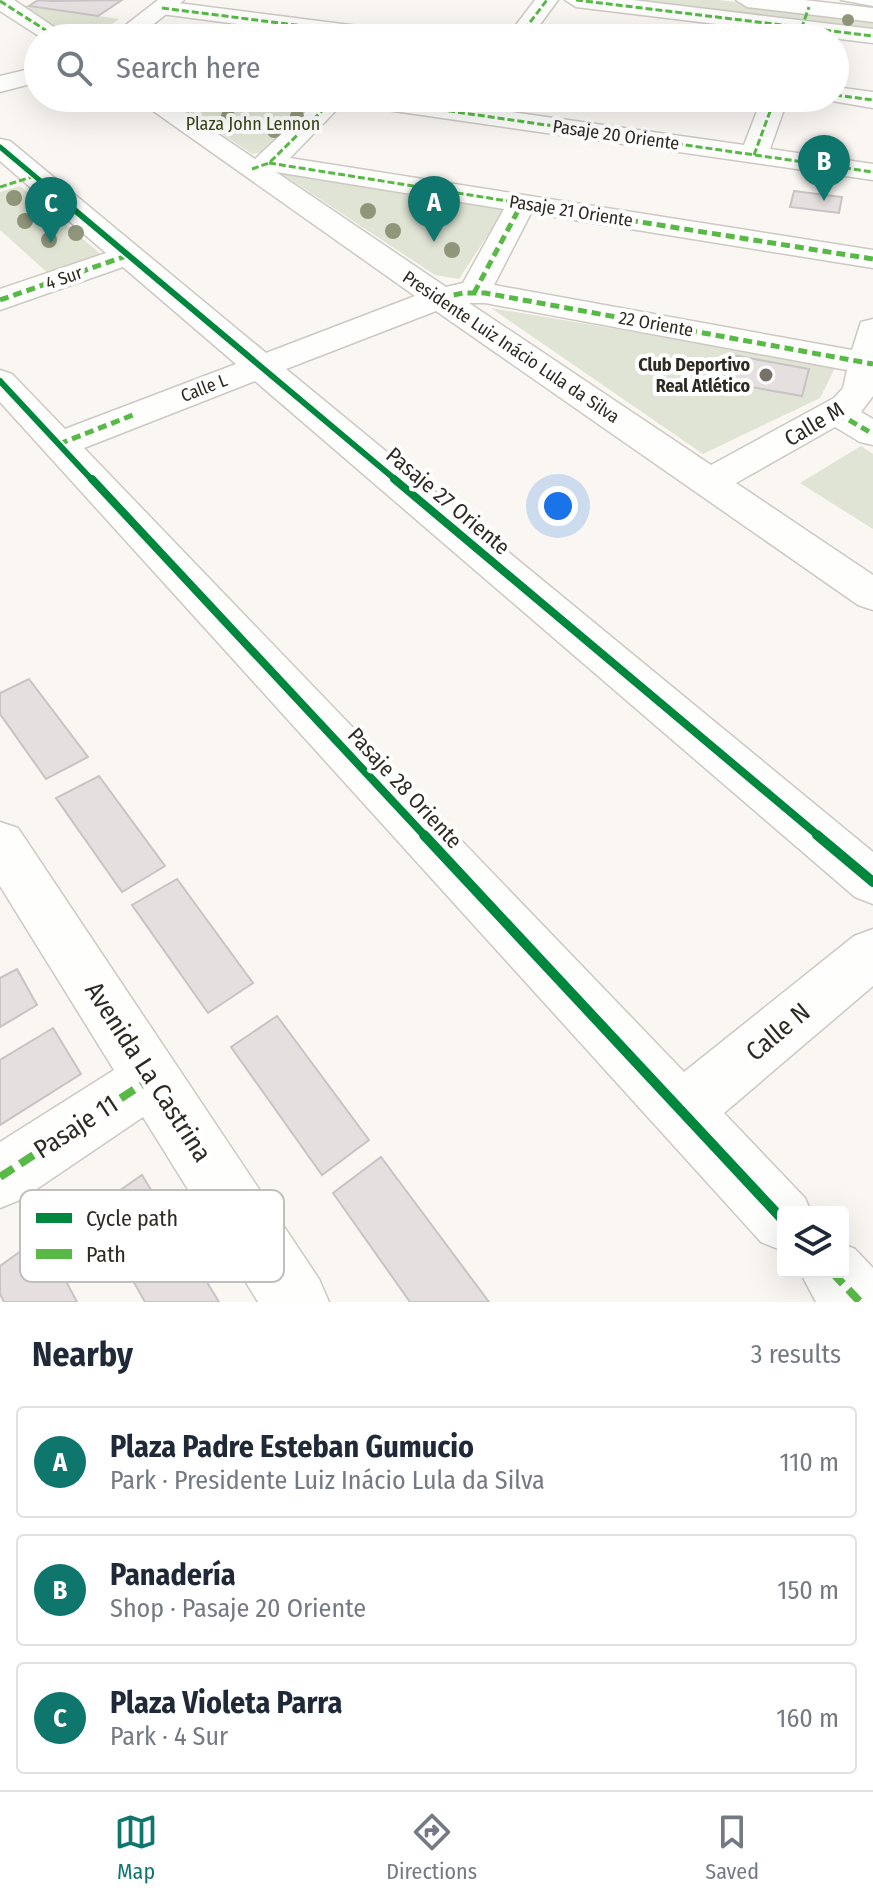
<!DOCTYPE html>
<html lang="en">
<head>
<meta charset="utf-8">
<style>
	body { margin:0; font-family:"Fira Sans Condensed",sans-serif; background:#f6f6f7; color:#1f2937 }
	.controls { position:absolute; right:24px; bottom:24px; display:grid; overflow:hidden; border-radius:8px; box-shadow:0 8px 32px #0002 }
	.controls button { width:72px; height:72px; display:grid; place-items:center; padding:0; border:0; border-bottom:2px solid #e0e1e3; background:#fff; color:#1f2937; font:40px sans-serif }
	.you { position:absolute; left:558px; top:506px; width:28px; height:28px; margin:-20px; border:6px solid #fff; border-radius:50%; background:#1a73e8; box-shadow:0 0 0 12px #1a73e833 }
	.badge { display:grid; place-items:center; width:52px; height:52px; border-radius:50%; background:#0f766e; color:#fff; font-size:26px; font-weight:700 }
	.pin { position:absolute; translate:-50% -66px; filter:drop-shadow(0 2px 4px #0008) }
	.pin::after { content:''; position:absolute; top:42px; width:28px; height:24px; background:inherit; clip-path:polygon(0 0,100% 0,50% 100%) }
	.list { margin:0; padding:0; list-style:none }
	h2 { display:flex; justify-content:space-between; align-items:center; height:104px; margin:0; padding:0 32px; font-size:34px }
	h2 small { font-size:26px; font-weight:400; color:#747a83 }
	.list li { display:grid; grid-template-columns:52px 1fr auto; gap:24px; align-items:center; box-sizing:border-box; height:112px; margin:0 16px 16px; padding:0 16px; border:2px solid #e0e1e3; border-radius:8px }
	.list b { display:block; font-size:30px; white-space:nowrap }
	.list p { margin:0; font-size:26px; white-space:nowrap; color:#747a83 }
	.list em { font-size:26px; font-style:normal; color:#747a83 }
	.icon { flex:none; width:44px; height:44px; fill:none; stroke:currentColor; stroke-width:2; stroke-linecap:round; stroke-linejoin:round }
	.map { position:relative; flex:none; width:873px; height:1302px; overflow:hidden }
	.search { position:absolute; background:#fff; box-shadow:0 8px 32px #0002; left:24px; right:24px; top:24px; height:88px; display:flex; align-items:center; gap:20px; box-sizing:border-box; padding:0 28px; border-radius:44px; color:#747a83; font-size:30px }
	.sheet { height:488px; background:#fff }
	nav { display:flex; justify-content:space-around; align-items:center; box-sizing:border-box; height:112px; border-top:2px solid #e0e1e3; background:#fff; font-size:22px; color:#747a83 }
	nav a { display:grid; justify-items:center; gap:4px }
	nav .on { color:#0f766e }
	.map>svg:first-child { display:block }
	.green { fill:#e0e4d4 }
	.building { fill:#e5dfe0; stroke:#c8c3c4; stroke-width:2 }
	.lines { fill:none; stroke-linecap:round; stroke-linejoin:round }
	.service-casing { stroke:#cdc8c3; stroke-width:3 }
	.minor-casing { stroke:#cdc8c3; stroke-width:3 }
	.tertiary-casing { stroke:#cdc8c3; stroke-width:3 }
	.secondary-casing { stroke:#cdc8c3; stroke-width:3 }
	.service { fill:#fefefd; fill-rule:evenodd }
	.minor { fill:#fefefd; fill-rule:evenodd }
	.tertiary { fill:#fefefd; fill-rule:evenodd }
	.secondary { fill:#fefefd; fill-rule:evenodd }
	.quiet-far2 { stroke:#58b947; stroke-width:3; stroke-dasharray:7 3; stroke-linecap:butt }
	.quiet-far1 { stroke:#58b947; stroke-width:5; stroke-dasharray:9 5; stroke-linecap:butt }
	.quiet { stroke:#58b947; stroke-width:8; stroke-dasharray:16 8; stroke-linecap:butt }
	.cycleway-far3-casing { stroke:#fff; stroke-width:8 }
	.cycleway-far2-casing { stroke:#fff; stroke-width:10 }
	.cycleway-far1-casing { stroke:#fff; stroke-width:13 }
	.cycleway-casing { stroke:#fff; stroke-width:15 }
	.cycleway-far3 { stroke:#00873e; stroke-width:5 }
	.cycleway-far2 { stroke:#00873e; stroke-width:6 }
	.cycleway-far1 { stroke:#00873e; stroke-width:8 }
	.cycleway { stroke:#00873e; stroke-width:10 }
	.tree { fill:#90967a }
	.poi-dot { fill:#76716b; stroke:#fff; stroke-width:3 }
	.labels { text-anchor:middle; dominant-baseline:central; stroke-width:8; stroke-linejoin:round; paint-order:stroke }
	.far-park-label { font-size:18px; fill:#394817; stroke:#fff }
	.far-street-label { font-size:18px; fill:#2f2a22; stroke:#fff }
	.far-poi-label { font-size:18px; font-weight:bold; fill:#2f2a22; stroke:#fff; text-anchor:end }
	.street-label { font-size:22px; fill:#2f2a22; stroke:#fff }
	.near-street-label { font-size:26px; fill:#2f2a22; stroke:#fff }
	.key { fill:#fff; stroke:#c1bfbd; stroke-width:2 }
	.key-label { font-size:22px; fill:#2f2a22 }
</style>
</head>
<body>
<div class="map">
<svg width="873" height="1302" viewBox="0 0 873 1302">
	<rect width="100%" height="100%" fill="#faf6f2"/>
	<path class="green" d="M598 0H719L873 18V32Z
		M15 4 119 19 94 38H67Z
		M169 98H305L315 99 264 152 252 154Z
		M282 174 504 210 459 279 435 275Z
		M20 186 103 256 49 274 0 230V192Z
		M491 308 836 366 820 398 703 454Z
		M861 446 873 454V529L800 483Z"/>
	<path class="building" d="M38 0 52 1 122 0 98 16 29 6Z
		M794 191 842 197 839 213 790 207Z
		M732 355 809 369 802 396 723 382Z
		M29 679 88 757 46 779 0 714V693Z
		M99 776 165 866 122 892 56 798Z
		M177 879 253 983 208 1013 132 905Z
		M17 969 37 1005 0 1027V978Z
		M277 1016 369 1140 322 1175 231 1047Z
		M53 1028 81 1074 0 1125V1060Z
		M381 1157 489 1302H410L333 1193Z
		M142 1175 219 1302H145L93 1209Z
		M42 1236 77 1302H4L0 1294V1266Z"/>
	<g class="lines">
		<g class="service-casing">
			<path id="service" d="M841 0H873V6Z"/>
		</g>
		<g class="minor-casing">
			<path id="minor" d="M0 0H14L70 38H42L0 11Z
				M535 0H558L530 38H506Z
				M565 0H632L873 29V43L576 7Z
				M162 1 397 31 405 33 409 38H342L154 13 151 8 154 3Z
				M835 87 873 92V108L826 100 824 98H835Z
				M135 98H165L255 159 320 98H413L744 145 762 98H788L770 149 873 164V180L359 106 347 99 290 158 873 250V268L531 213 494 285 852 350 861 322 873 319V396L861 412 873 419V445L860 442 835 427 736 483 873 575V610L858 605 436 311 286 369 873 852V904L855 897 255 381 84 448 684 1072 854 936 873 929V986L724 1113 805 1198 811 1212H783V1251L761 1242 0 402V370L12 374 65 429 236 364 123 267 0 310V289L106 253 0 161V139L10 141 266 353 415 296ZM276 172 504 209 463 283 446 287ZM469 303H485L847 370 843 388 834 398 711 465Z
				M0 822 18 828 319 1279 329 1302H258L143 1117 22 1199 0 1208V1142L114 1070 0 886Z
				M843 1244 855 1249 873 1268V1302H816L800 1272H843Z"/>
		</g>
		<g class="tertiary-casing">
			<path id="tertiary" d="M158 0H184L136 38H109Z
				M38 67V82L0 92V76Z"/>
		</g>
		<g class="secondary-casing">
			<path id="secondary" d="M736 0H804L873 8V22L747 7Z"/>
		</g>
		<use href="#service" class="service"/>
		<use href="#minor" class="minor"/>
		<use href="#tertiary" class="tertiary"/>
		<use href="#secondary" class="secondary"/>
		<path class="quiet-far2" d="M576 0 873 36
			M0 1 58 38
			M162 8 397 38
			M518 38 547 0
			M798 38 809 7
			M835 95 873 100
			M359 98 873 172
			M754 155 775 98
			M269 163 558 209
			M252 169 269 163 335 98
			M0 187 35 176
			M519 209 522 203"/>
		<path class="quiet-far1" d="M546 207 873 259
			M474 293 520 207
			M440 298 463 293H485L873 364
			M0 300 129 255
			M837 413 873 434
			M59 444 133 415"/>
		<path class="quiet" d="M0 1177 152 1078
			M832 1272 860 1302"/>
		<g class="cycleway-far3-casing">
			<path id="cycleway-far3" d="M0 147 74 209"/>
		</g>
		<g class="cycleway-far2-casing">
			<path id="cycleway-far2" d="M71 207 397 481
				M0 381 93 481"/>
		</g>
		<g class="cycleway-far1-casing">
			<path id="cycleway-far1" d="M92 479 426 837
				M394 479 820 837"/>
		</g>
		<g class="cycleway-casing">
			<path id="cycleway" d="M424 835 783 1220
				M817 835 873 882"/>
		</g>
		<use href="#cycleway-far3" class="cycleway-far3"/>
		<use href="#cycleway-far2" class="cycleway-far2"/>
		<use href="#cycleway-far1" class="cycleway-far1"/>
		<use href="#cycleway" class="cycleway"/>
	</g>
	<g class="tree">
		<circle cx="848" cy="20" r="6"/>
		<circle cx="228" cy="116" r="7"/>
		<circle cx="297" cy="116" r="7"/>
		<circle cx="274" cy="131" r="7"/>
		<circle cx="14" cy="198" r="8"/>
		<circle cx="368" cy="211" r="8"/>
		<circle cx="57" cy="216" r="8"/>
		<circle cx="25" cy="221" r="8"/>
		<circle cx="393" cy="231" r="8"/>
		<circle cx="76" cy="233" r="8"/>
		<circle cx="49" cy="240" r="8"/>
		<circle cx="452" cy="250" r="8"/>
	</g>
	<circle class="poi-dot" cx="766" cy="375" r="8"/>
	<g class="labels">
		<g class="far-park-label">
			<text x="253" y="124">Plaza John Lennon</text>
		</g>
		<g class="far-street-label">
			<text transform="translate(616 135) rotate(8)">Pasaje 20 Oriente</text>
			<text transform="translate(571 211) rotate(9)">Pasaje 21 Oriente</text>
			<text transform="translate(64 278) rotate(-19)">4 Sur</text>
			<text transform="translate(656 324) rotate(10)">22 Oriente</text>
			<text transform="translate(511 347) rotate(34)">Presidente Luiz Inácio Lula da Silva</text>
			<text transform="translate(204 388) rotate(-21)">Calle L</text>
		</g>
		<g class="far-poi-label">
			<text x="750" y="365">Club Deportivo<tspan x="750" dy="21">Real Atlético</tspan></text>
		</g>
		<g class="street-label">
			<text transform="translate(814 424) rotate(-31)">Calle M</text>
			<text transform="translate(448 501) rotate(40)">Pasaje 27 Oriente</text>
			<text transform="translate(405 788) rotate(47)">Pasaje 28 Oriente</text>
		</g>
		<g class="near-street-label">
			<text transform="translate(778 1032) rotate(-40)">Calle N</text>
			<text transform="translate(148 1072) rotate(57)">Avenida La Castrina</text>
			<text transform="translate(76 1127) rotate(-33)">Pasaje 11</text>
		</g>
	</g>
	<rect x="20" y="1190" width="264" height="92" rx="12" class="key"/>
	<rect x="36" y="1213" width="36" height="10" fill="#00873e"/>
	<rect x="36" y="1249" width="36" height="10" fill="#58b947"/>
	<g class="key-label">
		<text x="86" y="1226">Cycle path</text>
		<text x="86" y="1262">Path</text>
	</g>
</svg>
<div class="controls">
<button><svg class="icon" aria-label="layers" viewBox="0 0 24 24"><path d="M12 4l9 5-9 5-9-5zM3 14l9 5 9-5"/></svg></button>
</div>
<div class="you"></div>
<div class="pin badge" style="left:434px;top:242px">A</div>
<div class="pin badge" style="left:824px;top:201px">B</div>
<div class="pin badge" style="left:51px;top:243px">C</div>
<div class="search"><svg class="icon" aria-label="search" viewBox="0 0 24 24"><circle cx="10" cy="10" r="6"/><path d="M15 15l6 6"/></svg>Search here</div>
</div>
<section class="sheet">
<h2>Nearby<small>3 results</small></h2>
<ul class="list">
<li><span class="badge">A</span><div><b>Plaza Padre Esteban Gumucio</b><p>Park · Presidente Luiz Inácio Lula da Silva</p></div><em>110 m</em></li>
<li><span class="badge">B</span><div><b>Panadería</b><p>Shop · Pasaje 20 Oriente</p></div><em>150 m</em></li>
<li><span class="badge">C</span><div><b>Plaza Violeta Parra</b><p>Park · 4 Sur</p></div><em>160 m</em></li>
</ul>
</section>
<nav>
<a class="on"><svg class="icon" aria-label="map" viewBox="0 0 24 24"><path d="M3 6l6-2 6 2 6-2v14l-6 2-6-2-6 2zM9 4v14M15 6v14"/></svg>Map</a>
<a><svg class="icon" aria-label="directions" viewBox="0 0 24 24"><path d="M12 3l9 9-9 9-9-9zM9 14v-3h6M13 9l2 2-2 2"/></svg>Directions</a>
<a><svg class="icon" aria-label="saved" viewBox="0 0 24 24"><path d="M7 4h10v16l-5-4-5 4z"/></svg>Saved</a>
</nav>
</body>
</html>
